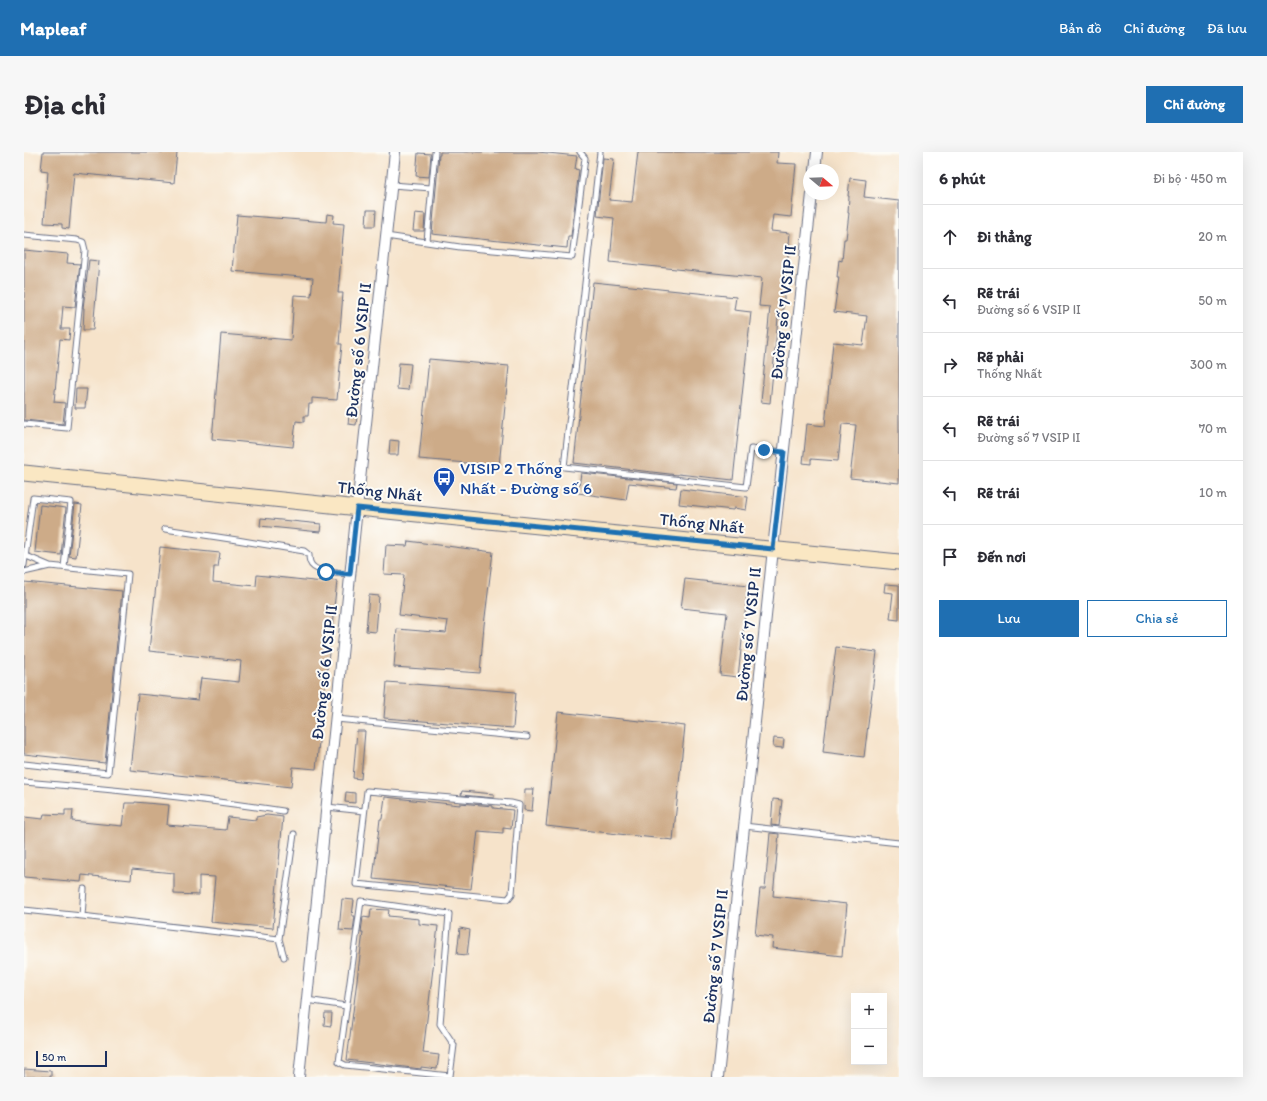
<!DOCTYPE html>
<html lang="vi">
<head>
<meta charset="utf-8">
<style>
	body { margin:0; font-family:Itim,sans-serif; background:#f7f7f7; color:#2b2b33 }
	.controls { position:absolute; right:12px; bottom:12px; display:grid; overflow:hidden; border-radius:0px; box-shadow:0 4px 16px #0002 }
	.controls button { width:36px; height:36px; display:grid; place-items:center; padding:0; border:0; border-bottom:1px solid #e1e1e2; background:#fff; color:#2b2b33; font:20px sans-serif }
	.compass { position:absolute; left:779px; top:12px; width:36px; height:36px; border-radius:50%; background:#fff; box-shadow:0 4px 16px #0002; rotate:109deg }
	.scale { position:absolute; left:12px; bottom:10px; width:71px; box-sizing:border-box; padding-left:4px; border:2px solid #1b2f5e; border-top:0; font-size:11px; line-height:14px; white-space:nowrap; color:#1b2f5e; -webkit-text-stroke:3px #fdfcf7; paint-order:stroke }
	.stop { position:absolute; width:12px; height:12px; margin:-9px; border:3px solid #1f6fb2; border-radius:50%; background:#fff }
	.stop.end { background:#1f6fb2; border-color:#fff; box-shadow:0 1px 4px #0008 }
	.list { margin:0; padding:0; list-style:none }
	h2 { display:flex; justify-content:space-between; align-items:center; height:52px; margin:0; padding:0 16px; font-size:17px }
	h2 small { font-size:13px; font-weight:400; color:#7c7c81 }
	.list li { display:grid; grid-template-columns:26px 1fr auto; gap:12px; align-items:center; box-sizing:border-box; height:64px; padding:0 16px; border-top:1px solid #e1e1e2 }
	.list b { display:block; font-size:15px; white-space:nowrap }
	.list p { margin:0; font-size:13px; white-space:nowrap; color:#7c7c81 }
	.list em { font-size:13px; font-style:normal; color:#7c7c81 }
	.actions { display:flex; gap:8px; padding:12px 16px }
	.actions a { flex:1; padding:9px 0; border:1px solid #1f6fb2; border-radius:0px; text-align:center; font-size:14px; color:#1f6fb2 }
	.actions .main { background:#1f6fb2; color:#fff }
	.icon { flex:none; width:22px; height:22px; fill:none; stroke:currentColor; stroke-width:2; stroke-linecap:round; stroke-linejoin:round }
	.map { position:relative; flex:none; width:875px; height:925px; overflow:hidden; border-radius:0px }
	header { display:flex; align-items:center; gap:24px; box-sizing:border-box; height:56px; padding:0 20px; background:#1f6fb2; color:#fff }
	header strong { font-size:19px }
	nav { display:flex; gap:22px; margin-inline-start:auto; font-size:14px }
	.intro { display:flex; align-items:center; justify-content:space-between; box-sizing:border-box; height:96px; padding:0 24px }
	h1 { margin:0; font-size:28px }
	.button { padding:10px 18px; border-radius:0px; background:#1f6fb2; color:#fff; font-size:14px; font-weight:700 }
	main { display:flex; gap:24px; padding:0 24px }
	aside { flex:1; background:#fff; border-radius:0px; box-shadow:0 4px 16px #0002 }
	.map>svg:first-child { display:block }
	.building { fill:#cdab88 }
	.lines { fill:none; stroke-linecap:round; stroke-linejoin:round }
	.lane-casing { stroke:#686e84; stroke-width:7 }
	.street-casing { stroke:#686e84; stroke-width:12 }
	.secondary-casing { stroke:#686e84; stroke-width:17 }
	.lane { stroke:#fff; stroke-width:5 }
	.street { stroke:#fff; stroke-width:10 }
	.secondary { stroke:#fae7c3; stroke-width:15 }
	.route { stroke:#1f6fb2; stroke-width:5 }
	.labels { text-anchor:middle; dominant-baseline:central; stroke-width:4; stroke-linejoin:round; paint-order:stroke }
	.street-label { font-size:17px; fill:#1b2f5e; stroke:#fdfcf7 }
	.transit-label { font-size:17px; fill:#164399; stroke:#fdfcf7; text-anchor:start }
</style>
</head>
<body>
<header>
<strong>Mapleaf</strong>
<nav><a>Bản đồ</a><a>Chỉ đường</a><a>Đã lưu</a></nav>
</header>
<div class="intro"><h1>Địa chỉ</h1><a class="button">Chỉ đường</a></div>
<main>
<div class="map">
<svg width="875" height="925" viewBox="0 0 875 925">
	<rect width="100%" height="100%" fill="#fdfcf7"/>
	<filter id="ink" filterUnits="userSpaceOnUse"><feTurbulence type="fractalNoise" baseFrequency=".025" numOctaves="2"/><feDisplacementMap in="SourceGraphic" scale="8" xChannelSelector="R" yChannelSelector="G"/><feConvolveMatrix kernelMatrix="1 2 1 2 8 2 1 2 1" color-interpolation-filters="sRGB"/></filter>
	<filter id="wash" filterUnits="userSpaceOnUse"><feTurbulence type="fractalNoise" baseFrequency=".012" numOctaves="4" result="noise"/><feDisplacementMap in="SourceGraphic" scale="16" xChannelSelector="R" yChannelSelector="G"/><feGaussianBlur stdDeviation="0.9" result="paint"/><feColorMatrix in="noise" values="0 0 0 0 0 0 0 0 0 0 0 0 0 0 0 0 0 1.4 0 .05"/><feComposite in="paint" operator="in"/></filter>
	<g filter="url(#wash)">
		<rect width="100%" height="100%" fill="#f6e3ca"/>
		<g id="blocks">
			<path class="building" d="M19 0H153L150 31 50 21 45 77 38 76V72L20 71 24 19 17 18Z
				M416 0H514L553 4 551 17 555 18 547 84H544L543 96 408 82 415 3H416Z
				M614 0H754L753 11 772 12 767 65 749 63 747 79 766 81 758 167 754 166 746 251 737 250 746 155 735 154 738 126 586 110 590 66 573 64 579 6 590 7 585 48 608 50Z
				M394 1 407 2 405 25 392 24Z
				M826 26 842 28 840 45 875 49V331L826 326 832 273 818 272 814 309 787 307V312L779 311 783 272 801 274 809 190 839 193 843 164 810 160 815 125H813L815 108 818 109 820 87H822L825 61H824L825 44H824Z
				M343 58H352L351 74H342Z
				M391 61 401 62 400 79H389Z
				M303 62 310 63 309 71 320 72 314 141H319L315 192H318L313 248 288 246V252H285L284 264H280V270L272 269 269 295 188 287 197 182 267 188 270 143 287 144 289 126 208 119 213 63 302 70Z
				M0 98 44 102 43 111 56 112 51 155 39 154 37 177H46L45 188 36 187 30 250 41 251 39 272 0 268Z
				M65 108 75 109 69 178H59L60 156H59Z
				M569 130 712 145 710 158 727 160 709 328 654 322V323L550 311Z
				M405 207 485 214 475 314H467V318L453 316 454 312 395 307Z
				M375 211 387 212 384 238 373 237Z
				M52 237H63L61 256H51Z
				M326 255H334L332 273 324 272Z
				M366 288 375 289 374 303H365Z
				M557 321 653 331 652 336 605 331 602 348 554 341Z
				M657 337 724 345 722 358 710 356 709 358 655 352Z
				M51 352 58 353 52 405 45 404Z
				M16 353 42 356 37 403 11 400Z
				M237 366 297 372 296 380 236 374Z
				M384 389 469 400 460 473 456 521 370 515 373 477 422 481 424 469 375 463 380 423 360 422 362 393 383 394Z
				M136 395 196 401 194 415H190L189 430 232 434 233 423 299 430 300 428 313 429 292 617 269 615 267 635 106 618 114 542 174 548 177 526 215 530 217 509 125 499Z
				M661 427 724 434 714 525 696 523 703 461 657 456Z
				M0 430 98 439 81 611 0 602Z
				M861 432 875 433V468L866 467 869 441 860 440Z
				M345 443 355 444 352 480 342 479Z
				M812 495 853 500 840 605 799 600Z
				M363 530 492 540 489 576 360 566Z
				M534 560 661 574 649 688 522 674Z
				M333 579H341L337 627 329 626Z
				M750 586 760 587 759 596 749 595Z
				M501 637H510L508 659 500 658Z
				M438 639 470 642V646L437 643Z
				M322 640 331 641V651L321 650Z
				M361 645 436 653V651L469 654V656L489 658 487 677 479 676V681L454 679 447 737 349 727 356 667H358Z
				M749 647 758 648 755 674 747 673Z
				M111 650 145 653 143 673 202 678 204 665 232 668V665L243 663 259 665 249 776 187 770 191 725 175 724V743L150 742V721L108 717 107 728 58 723 57 730 0 725V665L19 667 20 662 41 663V658H49L48 669 98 674 101 651H111Z
				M746 681 755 682 749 744 823 752 818 804 748 796 749 785 731 783 736 737H741Z
				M318 747 330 748 328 764H331L329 779 315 778Z
				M347 757 365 758 364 764 395 767V772L414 774 399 901 415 903 413 917 397 915V917L323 908 339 780H337L339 765 346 766Z
				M436 776 446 778 443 803 433 802Z
				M301 861H308L307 874 300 873Z
				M0 917 27 919V925H0Z"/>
		</g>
	</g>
	<g filter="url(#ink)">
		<use href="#blocks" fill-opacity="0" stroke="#686e84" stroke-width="1"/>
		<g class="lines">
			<g class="lane-casing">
				<path id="lane" d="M576 0 540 315 722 335 727 297 760 300
					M368 33 407 36
					M0 83 53 88 59 90 61 98 43 276 0 272
					M362 84 436 95 548 105 561 6 556 0
					M403 89 411 0
					M141 377 213 388 280 399 285 403C285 405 285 407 286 410 290 422 316 421 327 422
					M0 403 26 414
					M0 413 9 346 47 350 40 415
					M0 420 26 414 104 422 84 621 0 612
					M312 567 503 585
					M0 630C87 637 173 646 259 659
					M343 639 487 651 495 653 488 742 484 747 332 732Z
					M303 655 340 659
					M720 674 875 691
					M337 749 425 762 416 872 430 893 426 924 321 913 315 910Z
					M0 758 58 764 255 787
					M58 764 60 737
					M260 805 255 787 270 682
					M283 848 322 854"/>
			</g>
			<g class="street-casing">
				<path id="street" d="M791 18 793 0
					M275 925 333 356 371 0
					M694 925 749 397 788 42"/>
			</g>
			<g class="secondary-casing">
				<path id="secondary" d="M0 321 373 360 875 410"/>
			</g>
			<use href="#lane" class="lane"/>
			<use href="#street" class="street"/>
			<use href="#secondary" class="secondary"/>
		</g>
	</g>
	<g class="lines" filter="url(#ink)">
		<path class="route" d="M302 420 326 422 333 356 749 397 760 300 740 298"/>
	</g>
	<defs>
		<g id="bus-pin" transform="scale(1.15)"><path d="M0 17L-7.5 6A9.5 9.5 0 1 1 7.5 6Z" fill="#1a4fb4" stroke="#fdfcf7"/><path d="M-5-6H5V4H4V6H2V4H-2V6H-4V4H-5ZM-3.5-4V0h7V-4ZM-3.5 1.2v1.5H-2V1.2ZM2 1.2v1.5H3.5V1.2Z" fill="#fff"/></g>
	</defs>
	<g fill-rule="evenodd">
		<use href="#bus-pin" x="420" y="326"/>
	</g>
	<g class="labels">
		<g class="street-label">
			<text transform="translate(759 160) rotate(-84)">Đường số 7 VSIP II</text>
			<text transform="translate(334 198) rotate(-84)">Đường số 6 VSIP II</text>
			<text transform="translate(356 339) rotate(6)">Thống Nhất</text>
			<text transform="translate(678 371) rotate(6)">Thống Nhất</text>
			<text transform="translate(724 482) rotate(-84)">Đường số 7 VSIP II</text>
			<text transform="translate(300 520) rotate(-84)">Đường số 6 VSIP II</text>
			<text transform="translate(691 804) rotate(-84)">Đường số 7 VSIP II</text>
		</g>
		<g class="transit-label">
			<text x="436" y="316">VISIP 2 Thống<tspan x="436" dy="20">Nhất - Đường số 6</tspan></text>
		</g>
	</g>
</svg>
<div class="controls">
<button>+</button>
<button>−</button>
</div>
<svg class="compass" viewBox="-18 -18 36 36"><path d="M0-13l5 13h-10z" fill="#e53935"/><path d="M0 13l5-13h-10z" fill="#7c7c81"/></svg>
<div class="scale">50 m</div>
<div class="stop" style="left:302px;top:420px"></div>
<div class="stop end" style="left:740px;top:298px"></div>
</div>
<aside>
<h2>6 phút<small>Đi bộ · 450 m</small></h2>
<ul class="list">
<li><svg class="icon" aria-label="ahead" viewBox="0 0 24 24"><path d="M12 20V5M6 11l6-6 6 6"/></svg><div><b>Đi thẳng</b></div><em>20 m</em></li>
<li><svg class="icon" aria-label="left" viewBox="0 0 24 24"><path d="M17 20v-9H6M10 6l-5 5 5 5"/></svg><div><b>Rẽ trái</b><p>Đường số 6 VSIP II</p></div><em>50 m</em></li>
<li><svg class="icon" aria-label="right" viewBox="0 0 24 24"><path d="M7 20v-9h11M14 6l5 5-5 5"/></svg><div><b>Rẽ phải</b><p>Thống Nhất</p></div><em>300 m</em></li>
<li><svg class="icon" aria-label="left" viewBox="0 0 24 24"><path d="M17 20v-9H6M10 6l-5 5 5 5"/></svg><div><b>Rẽ trái</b><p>Đường số 7 VSIP II</p></div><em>70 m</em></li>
<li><svg class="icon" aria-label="left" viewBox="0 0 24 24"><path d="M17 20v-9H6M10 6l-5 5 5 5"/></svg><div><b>Rẽ trái</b></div><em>10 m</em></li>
<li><svg class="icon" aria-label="arrive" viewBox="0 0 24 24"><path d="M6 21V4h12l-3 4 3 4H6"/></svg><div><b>Đến nơi</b></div></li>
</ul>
<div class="actions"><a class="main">Lưu</a><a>Chia sẻ</a></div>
</aside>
</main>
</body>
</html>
